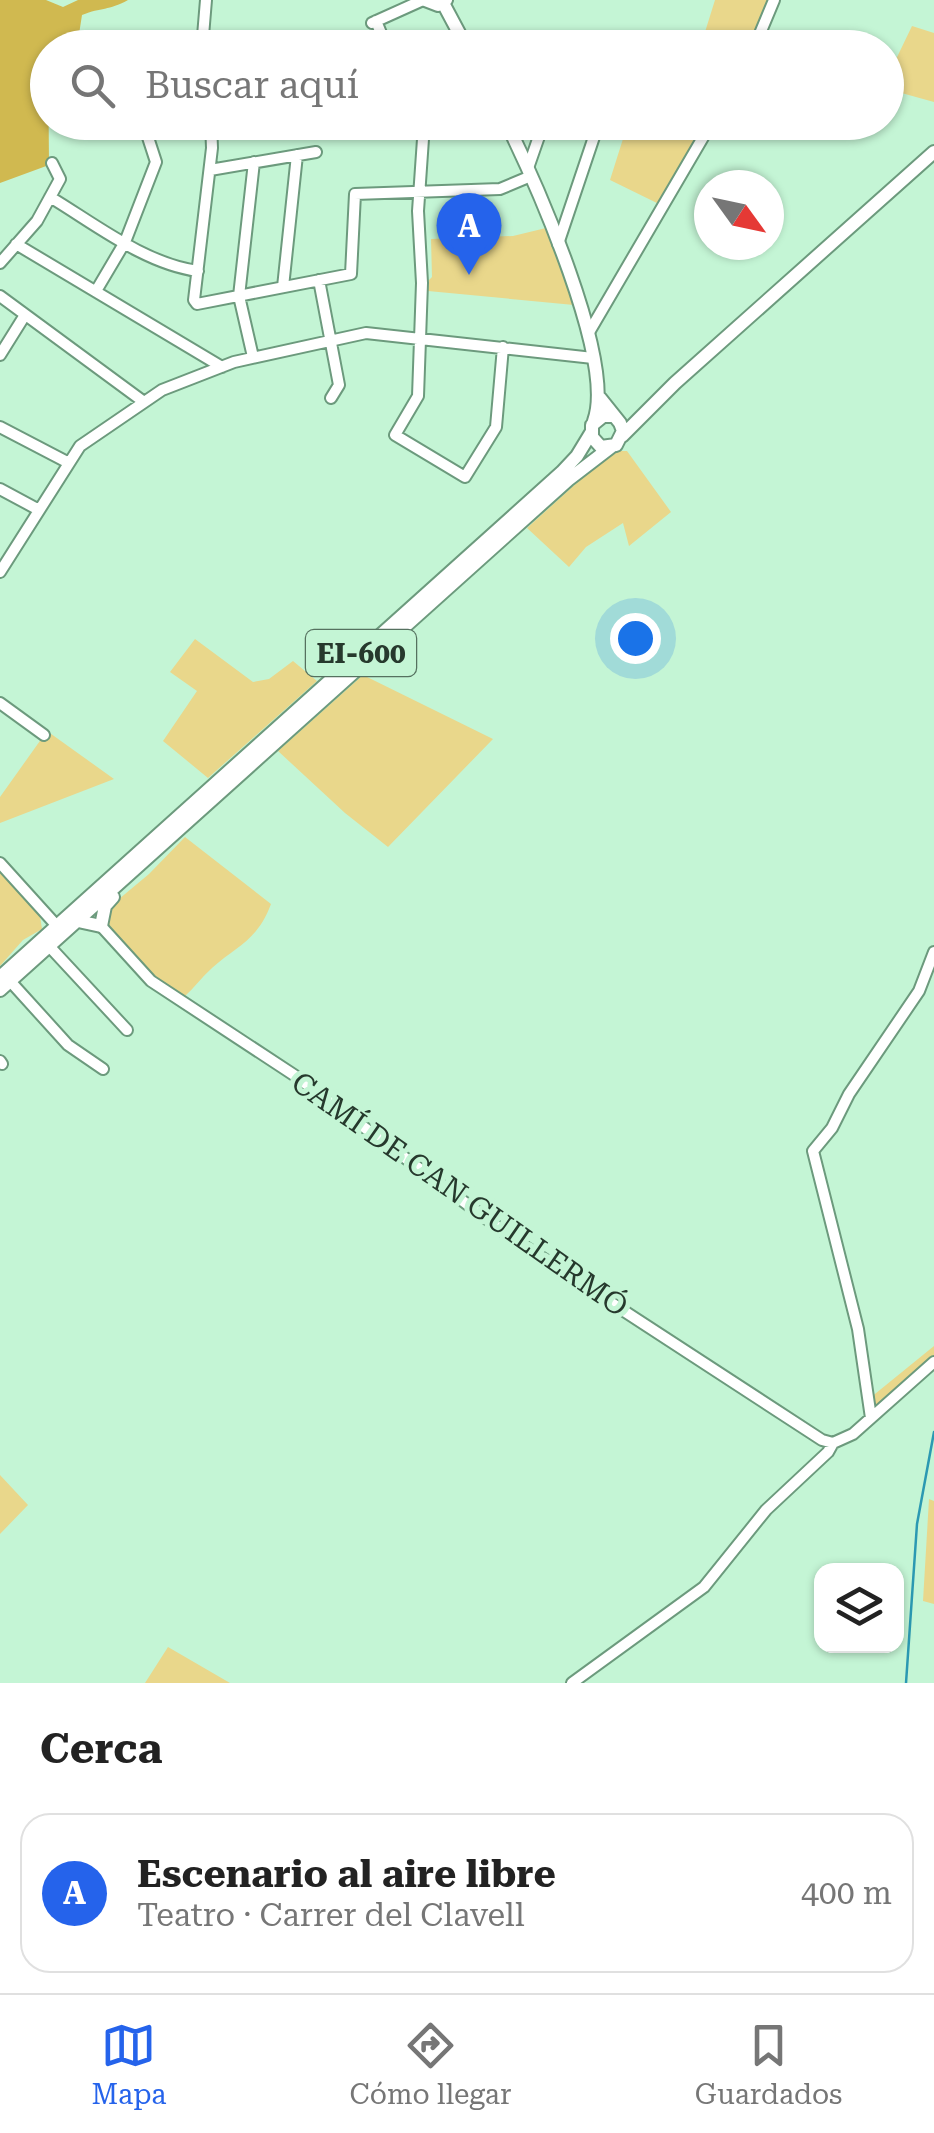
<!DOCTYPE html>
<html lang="es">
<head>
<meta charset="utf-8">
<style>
	body { margin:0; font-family:"Roboto Serif",serif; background:#f2f2f2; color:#222 }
	.controls { position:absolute; right:30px; bottom:30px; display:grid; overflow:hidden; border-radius:20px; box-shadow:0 2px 8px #0004 }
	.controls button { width:90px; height:90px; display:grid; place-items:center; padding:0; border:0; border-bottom:2px solid #e0e0e0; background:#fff; color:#222; font:50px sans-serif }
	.compass { position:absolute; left:694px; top:170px; width:90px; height:90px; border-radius:50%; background:#fff; box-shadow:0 2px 8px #0004; rotate:123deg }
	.you { position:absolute; left:635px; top:638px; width:35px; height:35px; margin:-25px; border:8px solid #fff; border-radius:50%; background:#1a73e8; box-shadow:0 0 0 15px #1a73e833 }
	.badge { display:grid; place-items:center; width:65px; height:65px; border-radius:50%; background:#2563eb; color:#fff; font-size:32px; font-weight:700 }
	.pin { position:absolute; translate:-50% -82px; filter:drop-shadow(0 2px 5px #0008) }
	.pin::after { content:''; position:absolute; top:52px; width:35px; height:30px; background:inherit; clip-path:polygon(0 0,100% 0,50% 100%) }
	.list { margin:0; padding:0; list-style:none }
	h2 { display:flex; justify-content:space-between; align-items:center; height:130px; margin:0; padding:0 40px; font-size:42px }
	h2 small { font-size:32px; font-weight:400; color:#767676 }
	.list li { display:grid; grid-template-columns:65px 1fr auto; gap:30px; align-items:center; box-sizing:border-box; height:160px; margin:0 20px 20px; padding:0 20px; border:2px solid #e0e0e0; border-radius:30px }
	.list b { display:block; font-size:38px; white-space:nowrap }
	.list p { margin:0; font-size:32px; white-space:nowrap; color:#767676 }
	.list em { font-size:32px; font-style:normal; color:#767676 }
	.icon { flex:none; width:55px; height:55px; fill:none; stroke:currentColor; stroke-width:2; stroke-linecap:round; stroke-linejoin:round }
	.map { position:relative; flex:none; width:934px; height:1683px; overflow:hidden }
	.search { position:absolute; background:#fff; box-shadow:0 2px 8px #0004; left:30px; right:30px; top:30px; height:110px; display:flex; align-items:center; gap:25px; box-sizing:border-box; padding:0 35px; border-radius:55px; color:#767676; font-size:38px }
	.sheet { height:310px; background:#fff }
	nav { display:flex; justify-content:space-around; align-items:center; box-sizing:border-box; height:140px; border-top:2px solid #e0e0e0; background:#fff; font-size:28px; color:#767676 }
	nav a { display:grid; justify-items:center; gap:5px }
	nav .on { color:#2563eb }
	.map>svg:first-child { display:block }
	.green { fill:#e9d78b }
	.forest { fill:#d0b950 }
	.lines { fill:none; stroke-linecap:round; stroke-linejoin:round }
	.stream { stroke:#2b99b2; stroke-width:2.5 }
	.minor-casing { stroke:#6c9a7d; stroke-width:14 }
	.major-casing { stroke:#6c9a7d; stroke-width:16 }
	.minor { stroke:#fff; stroke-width:10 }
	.major { stroke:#fff; stroke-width:12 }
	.labels { text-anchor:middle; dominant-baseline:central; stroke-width:10; stroke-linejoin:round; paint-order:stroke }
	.shield { fill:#c4f5d5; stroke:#55715f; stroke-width:2.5 }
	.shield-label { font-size:28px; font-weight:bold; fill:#26392d }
	.street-label { font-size:30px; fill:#26392d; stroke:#c4f5d5 }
</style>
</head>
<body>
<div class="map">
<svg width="934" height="1683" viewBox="0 0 934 1683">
	<rect width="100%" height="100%" fill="#c4f5d5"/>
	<path class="green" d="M715 0H772L751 47 700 48Z
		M912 26 934 33V102L887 89V78Z
		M628 123H709L661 205 610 180Z
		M546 228 574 305 428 291 429 280 432 277 431 239 513 236Z
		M619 451H627L671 512 629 546 623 523 586 547 569 567 527 528 602 460Z
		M195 639 253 682 269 679 293 661 317 681 208 778 163 741 197 691 170 672Z
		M363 675 493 739 388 847 345 813 278 751Z
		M47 731 114 779 0 823V797Z
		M185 837 271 904C257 941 238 945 212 968 202 977 194 988 184 997L153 976 107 924 113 904 149 874Z
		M0 872 40 916 42 929 23 940 0 966Z
		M934 1346V1356L879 1406 872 1405 870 1398Z
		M0 1475 28 1505 0 1534Z
		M929 1499 934 1501V1604L923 1601Z
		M168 1647 230 1683H145Z"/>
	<path class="forest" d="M0 0H46L63 7 78 0H128C108 11 102 7 82 15L77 47 48 48 49 165 0 183Z"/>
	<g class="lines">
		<path class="stream" d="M906 1683 917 1524 934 1432"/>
		<g class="minor-casing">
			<path id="minor" d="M376 21 387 48
				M372 23 423 0
				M202 48 206 0
				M754 48 774 0
				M211 122 212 148 194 300 197 304 351 274 355 194 500 189 531 176
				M418 122 423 139 418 211 422 283 418 396 395 435 465 477 496 427 503 347
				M421 132 467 122
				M528 168 544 122
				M210 170 316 152
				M50 197C95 224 145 264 198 271
				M16 244 222 367
				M558 244 599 122
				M0 263 37 221 60 179 52 163
				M319 280 339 385 331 398
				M283 287 297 155
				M96 291 125 242 156 162 143 122
				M0 296 144 402
				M588 334 712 122
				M0 355 25 315
				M253 357 239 296 254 162
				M0 427 69 463
				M0 489 39 510
				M0 572 80 446 162 390 234 362 366 333 593 358
				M0 703 44 735
				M0 863 57 926
				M101 926 151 981 294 1075 515 1240 822 1440 833 1443
				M49 946 127 1030
				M10 981 68 1045 103 1069
				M0 1061 2 1064
				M871 1418 858 1329 813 1151 832 1128 849 1094 919 991 934 952
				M572 1683 704 1587 766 1510 828 1452 833 1443 853 1434 934 1362"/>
		</g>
		<g class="major-casing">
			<path id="major" d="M425 0 438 5 446 0
				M443 3 467 48
				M506 122C535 181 616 361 594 421
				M600 398 620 423 623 431 616 445 601 447 592 437V425L603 416H613
				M622 436 675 383 934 152
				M78 921 101 926 105 906 113 897
				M0 977 562 472 577 456 591 433
				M0 990 568 480 611 447"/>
		</g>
		<use href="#minor" class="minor"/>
		<use href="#major" class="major"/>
	</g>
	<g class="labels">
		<rect class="shield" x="306" y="630" width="110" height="46" rx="8"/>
		<g class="shield-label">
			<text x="361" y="653">EI-600</text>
		</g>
		<g class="street-label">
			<text transform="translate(460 1194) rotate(35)">CAMÍ DE CAN GUILLERMÓ</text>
		</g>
	</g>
</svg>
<div class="controls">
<button><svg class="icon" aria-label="layers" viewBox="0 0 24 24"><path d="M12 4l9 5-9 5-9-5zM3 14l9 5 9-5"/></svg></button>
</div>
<svg class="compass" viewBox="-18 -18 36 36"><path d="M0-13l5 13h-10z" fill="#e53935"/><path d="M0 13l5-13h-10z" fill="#767676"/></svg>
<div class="you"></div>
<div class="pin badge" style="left:469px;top:275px">A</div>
<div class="search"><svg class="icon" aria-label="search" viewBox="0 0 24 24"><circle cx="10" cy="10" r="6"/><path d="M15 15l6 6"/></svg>Buscar aquí</div>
</div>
<section class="sheet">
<h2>Cerca<small></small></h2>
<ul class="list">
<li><span class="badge">A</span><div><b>Escenario al aire libre</b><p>Teatro · Carrer del Clavell</p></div><em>400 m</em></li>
</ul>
</section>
<nav>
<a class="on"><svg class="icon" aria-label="map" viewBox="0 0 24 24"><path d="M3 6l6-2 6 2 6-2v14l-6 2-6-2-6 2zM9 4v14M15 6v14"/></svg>Mapa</a>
<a><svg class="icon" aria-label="directions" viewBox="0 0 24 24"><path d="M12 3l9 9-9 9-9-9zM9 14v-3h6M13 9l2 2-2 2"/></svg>Cómo llegar</a>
<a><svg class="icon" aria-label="saved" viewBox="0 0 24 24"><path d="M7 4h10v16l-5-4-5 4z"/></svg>Guardados</a>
</nav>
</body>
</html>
